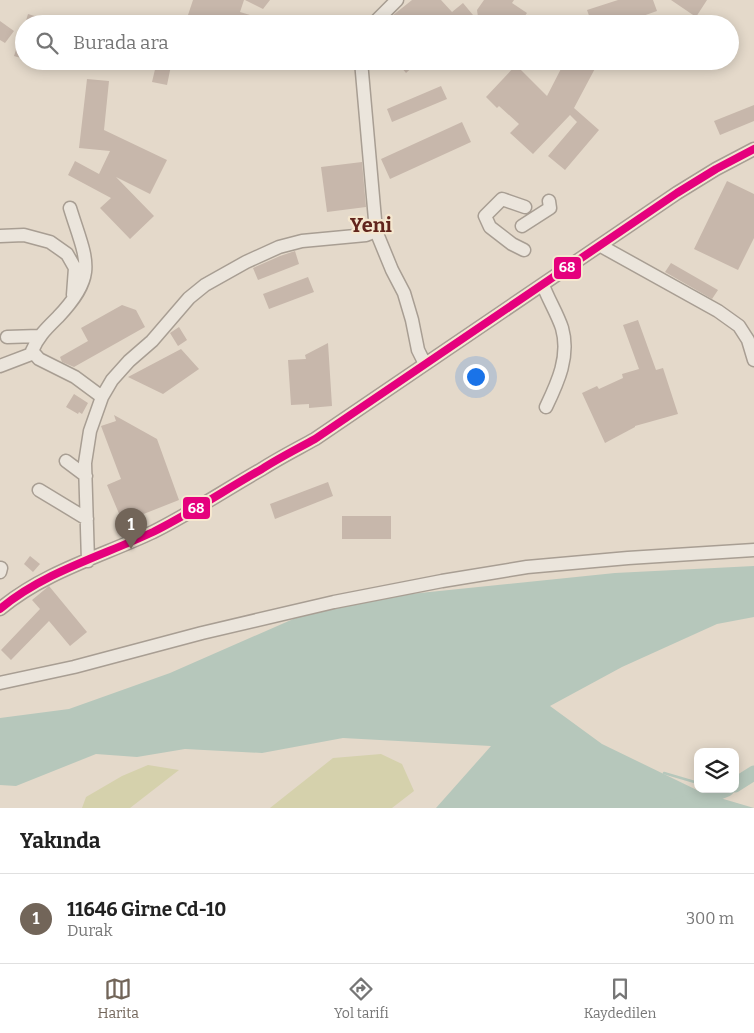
<!DOCTYPE html>
<html lang="tr">
<head>
<meta charset="utf-8">
<style>
	body { margin:0; font-family:Bitter,serif; background:#f2f2f2; color:#222 }
	.controls { position:absolute; right:15px; bottom:15px; display:grid; overflow:hidden; border-radius:10px; box-shadow:0 2px 12px #0003 }
	.controls button { width:45px; height:45px; display:grid; place-items:center; padding:0; border:0; border-bottom:1px solid #e0e0e0; background:#fff; color:#222; font:25px sans-serif }
	.you { position:absolute; left:475px; top:376px; width:18px; height:18px; margin:-12px; border:4px solid #fff; border-radius:50%; background:#1a73e8; box-shadow:0 0 0 8px #1a73e833 }
	.badge { display:grid; place-items:center; width:32px; height:32px; border-radius:50%; background:#726559; color:#fff; font-size:16px; font-weight:700 }
	.pin { position:absolute; translate:-50% -41px; filter:drop-shadow(0 1px 2px #0008) }
	.pin::after { content:''; position:absolute; top:26px; width:18px; height:15px; background:inherit; clip-path:polygon(0 0,100% 0,50% 100%) }
	.list { margin:0; padding:0; list-style:none }
	h2 { display:flex; justify-content:space-between; align-items:center; height:65px; margin:0; padding:0 20px; font-size:21px }
	h2 small { font-size:16px; font-weight:400; color:#767676 }
	.list li { display:grid; grid-template-columns:32px 1fr auto; gap:15px; align-items:center; box-sizing:border-box; height:90px; padding:0 20px; border-top:1px solid #e0e0e0 }
	.list b { display:block; font-size:19px; white-space:nowrap }
	.list p { margin:0; font-size:16px; white-space:nowrap; color:#767676 }
	.list em { font-size:16px; font-style:normal; color:#767676 }
	.icon { flex:none; width:28px; height:28px; fill:none; stroke:currentColor; stroke-width:2; stroke-linecap:round; stroke-linejoin:round }
	.map { position:relative; flex:none; width:754px; height:808px; overflow:hidden }
	.search { position:absolute; background:#fff; box-shadow:0 2px 12px #0003; left:15px; right:15px; top:15px; height:55px; display:flex; align-items:center; gap:12px; box-sizing:border-box; padding:0 18px; border-radius:28px; color:#767676; font-size:19px }
	.sheet { height:155px; background:#fff }
	nav { display:flex; justify-content:space-around; align-items:center; box-sizing:border-box; height:70px; border-top:1px solid #e0e0e0; background:#fff; font-size:14px; color:#767676 }
	nav a { display:grid; justify-items:center; gap:2px }
	nav .on { color:#726559 }
	.map>svg:first-child { display:block }
	.green { fill:#d5d1ac }
	.water { fill:#b6c7bb }
	.lines { fill:none; stroke-linecap:round; stroke-linejoin:round }
	.stream { stroke:#b6c7bb; stroke-width:2.5 }
	.river { stroke:#b6c7bb; stroke-width:15 }
	.building { fill:#c7b7ab }
	.minor-casing { stroke:#a89e93; stroke-width:15 }
	.minor { stroke:#ebe5dc; stroke-width:12 }
	.bus-1-casing { stroke:#f5e7cf; stroke-width:11 }
	.bus-1 { stroke:#e5007d; stroke-width:8 }
	.labels { text-anchor:middle; dominant-baseline:central; stroke-width:4.5; stroke-linejoin:round; paint-order:stroke }
	.district-label { font-size:20px; font-weight:bold; fill:#62251c; stroke:#f5e7cf }
	.line-badge { stroke:#f5e7cf; stroke-width:2 }
	.badge-label { font-size:14px; text-anchor:middle; font-weight:bold; fill:#fff }
</style>
</head>
<body>
<div class="map">
<svg width="754" height="808" viewBox="0 0 754 808">
	<rect width="100%" height="100%" fill="#e4d9ca"/>
	<path class="green" d="M381 754 402 764 414 791 392 808H270L333 758Z
		M148 765 179 770 130 808H82L86 797 122 776Z"/>
	<path class="water" d="M754 566V617L717 624 622 667 550 706 602 744 703 793 754 808H436L491 746 343 738 262 753 185 749 137 757 96 754 16 786 0 785V718L69 709 170 673 332 602 615 573Z"/>
	<g class="lines">
		<path class="stream" d="M664 773 698 783"/>
		<path class="river" d="M735 785 754 773
			M668 808 702 799 727 789"/>
	</g>
	<path class="building" d="M193 0H244L240 12 250 15 248 24H205L187 18Z
		M245 0H270L263 9Z
		M412 0H441L452 12 463 3 473 15 463 24H399L392 16Z
		M484 0H514L512 3 527 13 519 24H479L477 10Z
		M618 0H653L657 11 620 24H592L587 10Z
		M671 0H707L696 17Z
		M28 14 54 22 53 24H25Z
		M0 21 14 31 5 43 0 40Z
		M22 31H24V59L14 56Z
		M157 61H172L167 85 152 82Z
		M250 61H278V65L251 69Z
		M396 61H419L406 73Z
		M565 61H599L574 108 599 130 565 170 548 156 577 122 570 115 533 154 510 133 519 124 499 106 497 108 486 97 516 65 547 96Z
		M87 79 109 81 104 130 167 160 150 194 116 177 154 216 130 239 100 208 111 198 68 175 75 161 99 174 110 151 79 148Z
		M441 86 447 99 392 122 387 109Z
		M754 105V121L720 135 714 121Z
		M462 122 471 142 390 179 381 159Z
		M362 162 366 207 327 212 321 167Z
		M727 181 754 194V238L738 270 694 249Z
		M295 251 299 264 258 280 253 268 280 256Z
		M671 263 718 290 712 299 665 272Z
		M308 277 314 292 269 309 263 294Z
		M122 305 136 310 145 327 74 367 62 362 60 357 88 341 81 328Z
		M638 320 656 370 663 368 678 414 635 426V427L605 443 582 393 597 386 599 389 623 378 622 374 639 369 623 325Z
		M179 327 187 340 178 346 170 333Z
		M328 343 332 406 309 408V404L291 405 288 360 306 359 305 355Z
		M181 349 199 369 163 394 128 377Z
		M74 394 88 403 82 414 79 412 78 414 66 407Z
		M114 415 157 439 179 500 136 517 134 510 120 516 107 485 121 479 101 426 116 421Z
		M328 482 333 496 275 519 270 504Z
		M342 516H391V539H342Z
		M30 556 40 564 33 572 24 564Z
		M49 586 87 632 70 646 49 621 11 660 1 650 40 609 32 600Z"/>
	<g class="lines">
		<g class="minor-casing">
			<path id="minor" d="M373 24 397 0
				M361 61 376 231 392 270 404 293 412 320 418 350 425 364
				M70 208C86 260 99 274 58 317 47 328 38 336 32 351L39 359 75 377 102 397
				M522 226 550 208 549 201
				M0 236 24 235 50 242 67 254 75 268 73 295
				M601 246 718 311 739 326 748 340 754 360
				M524 250 512 244 490 227 485 216 502 199 525 207
				M543 285C548 299 557 313 562 328 570 356 558 382 546 407
				M7 337 39 336
				M0 366 34 353
				M66 461 86 476
				M39 490 87 519
				M88 561 85 463 90 431 102 397 112 380 129 361 152 341 189 298 205 285 246 262 279 247 302 241 366 235 376 231
				M0 572 1 568
				M0 609C44 572 102 556 153 532 191 513 225 490 262 469 279 458 297 449 315 439L677 193 716 169 754 149
				M0 683 74 667 202 633 334 602 442 581 527 567 628 558 754 550"/>
		</g>
		<use href="#minor" class="minor"/>
		<g class="bus-1-casing">
			<path id="bus-1" d="M0 609C44 572 102 556 153 532 191 513 225 490 262 469 279 458 297 449 315 439L677 193 716 169 754 149"/>
		</g>
		<use href="#bus-1" class="bus-1"/>
	</g>
	<g class="labels">
		<g class="district-label">
			<text x="371" y="225">Yeni</text>
		</g>
	</g>
	<g class="line-badge">
		<rect x="553" y="256" width="29" height="24" rx="5" fill="#e5007d"/>
		<rect x="182" y="496" width="29" height="24" rx="5" fill="#e5007d"/>
	</g>
	<g class="badge-label">
		<text x="567" y="272">68</text>
		<text x="196" y="513">68</text>
	</g>
</svg>
<div class="controls">
<button><svg class="icon" aria-label="layers" viewBox="0 0 24 24"><path d="M12 4l9 5-9 5-9-5zM3 14l9 5 9-5"/></svg></button>
</div>
<div class="you"></div>
<div class="pin badge" style="left:131px;top:549px">1</div>
<div class="search"><svg class="icon" aria-label="search" viewBox="0 0 24 24"><circle cx="10" cy="10" r="6"/><path d="M15 15l6 6"/></svg>Burada ara</div>
</div>
<section class="sheet">
<h2>Yakında<small></small></h2>
<ul class="list">
<li><span class="badge">1</span><div><b>11646 Girne Cd-10</b><p>Durak</p></div><em>300 m</em></li>
</ul>
</section>
<nav>
<a class="on"><svg class="icon" aria-label="map" viewBox="0 0 24 24"><path d="M3 6l6-2 6 2 6-2v14l-6 2-6-2-6 2zM9 4v14M15 6v14"/></svg>Harita</a>
<a><svg class="icon" aria-label="directions" viewBox="0 0 24 24"><path d="M12 3l9 9-9 9-9-9zM9 14v-3h6M13 9l2 2-2 2"/></svg>Yol tarifi</a>
<a><svg class="icon" aria-label="saved" viewBox="0 0 24 24"><path d="M7 4h10v16l-5-4-5 4z"/></svg>Kaydedilen</a>
</nav>
</body>
</html>
